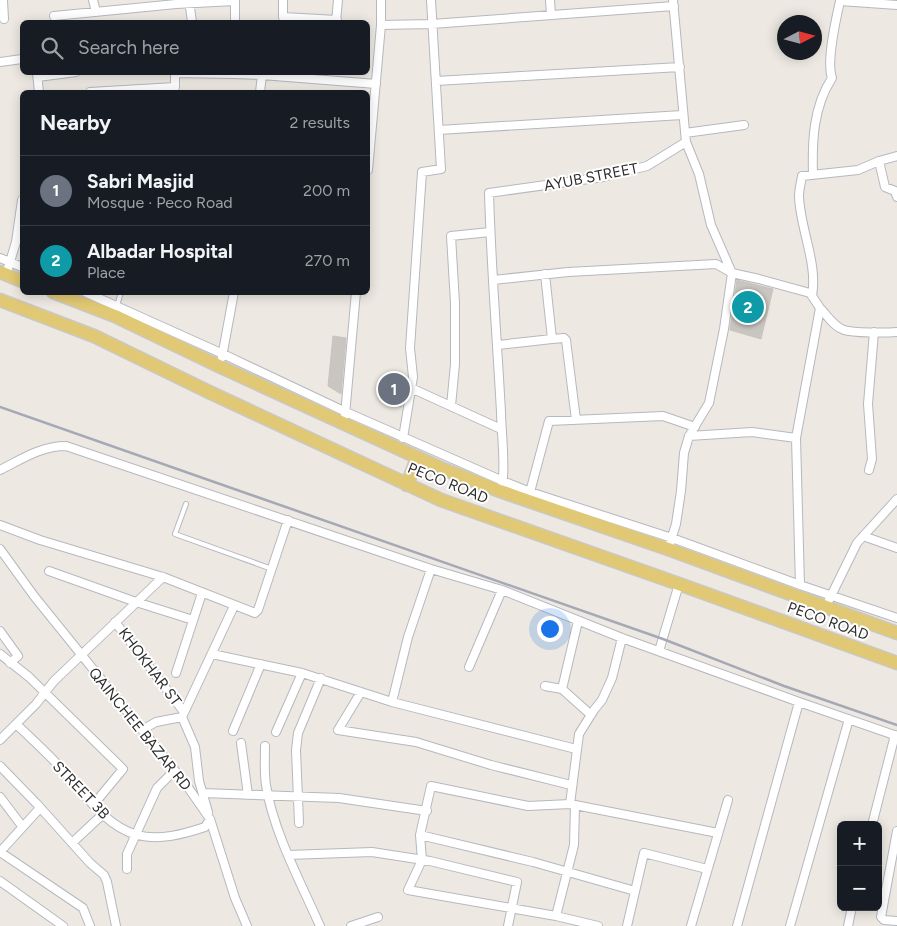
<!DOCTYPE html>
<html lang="en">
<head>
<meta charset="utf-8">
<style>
	body { margin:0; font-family:Figtree,sans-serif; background:#20242c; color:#f1f3f6 }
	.controls { position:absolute; right:15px; bottom:15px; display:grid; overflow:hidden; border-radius:8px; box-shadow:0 2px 12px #0003 }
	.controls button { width:45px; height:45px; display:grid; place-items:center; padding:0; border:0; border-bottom:1px solid #363941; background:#171b24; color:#f1f3f6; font:25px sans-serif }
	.compass { position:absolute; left:777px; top:15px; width:45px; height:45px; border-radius:50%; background:#171b24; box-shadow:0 2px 12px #0003; rotate:84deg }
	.you { position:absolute; left:549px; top:628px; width:18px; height:18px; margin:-12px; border:4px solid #fff; border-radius:50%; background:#1a73e8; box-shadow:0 0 0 8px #1a73e833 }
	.badge { display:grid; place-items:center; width:32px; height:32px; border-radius:50%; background:#0b8043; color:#fff; font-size:16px; font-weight:700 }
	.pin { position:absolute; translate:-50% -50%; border:2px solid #fff; box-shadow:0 1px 5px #0006 }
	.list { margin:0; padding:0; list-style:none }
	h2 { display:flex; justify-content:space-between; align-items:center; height:65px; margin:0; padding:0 20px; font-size:21px }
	h2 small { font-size:16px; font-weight:400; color:#9ea1a6 }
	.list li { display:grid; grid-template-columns:32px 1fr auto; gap:15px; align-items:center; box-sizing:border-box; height:70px; padding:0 20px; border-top:1px solid #363941 }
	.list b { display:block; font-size:19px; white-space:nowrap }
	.list p { margin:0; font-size:16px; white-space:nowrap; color:#9ea1a6 }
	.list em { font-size:16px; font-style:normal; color:#9ea1a6 }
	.icon { flex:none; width:28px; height:28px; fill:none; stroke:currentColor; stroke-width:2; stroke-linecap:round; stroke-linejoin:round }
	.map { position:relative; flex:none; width:897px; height:926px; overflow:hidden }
	.search { position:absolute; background:#171b24; box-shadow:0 2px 12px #0003; left:20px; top:20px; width:350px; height:55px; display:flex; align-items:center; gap:12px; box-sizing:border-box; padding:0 18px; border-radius:8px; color:#9ea1a6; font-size:19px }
	.panel { position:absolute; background:#171b24; box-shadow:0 2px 12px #0003; left:20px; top:90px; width:350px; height:205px; border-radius:8px }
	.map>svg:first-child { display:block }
	.building { fill:#c9c5c1; stroke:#c9c4bc }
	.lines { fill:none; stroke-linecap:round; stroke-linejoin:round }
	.service-casing { stroke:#b6b8c0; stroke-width:6 }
	.minor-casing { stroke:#b6b8c0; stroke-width:10 }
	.primary-casing { stroke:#c9c9c9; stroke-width:15 }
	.service { stroke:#fff; stroke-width:4 }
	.minor { stroke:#fff; stroke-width:8 }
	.primary { stroke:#e0c874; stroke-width:12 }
	.rail { stroke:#a5a8b5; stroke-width:2.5 }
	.labels { text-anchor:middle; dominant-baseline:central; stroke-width:4; stroke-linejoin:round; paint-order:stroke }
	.street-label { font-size:15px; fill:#2e2e2e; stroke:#fff }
</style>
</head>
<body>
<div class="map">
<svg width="897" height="926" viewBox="0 0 897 926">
	<rect width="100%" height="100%" fill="#ede9e2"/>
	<path class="building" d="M737 280 773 289 761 339 730 330Z
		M333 336 346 338 341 394 328 386Z
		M406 377 401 407 383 397 386 381Z"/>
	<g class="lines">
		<g class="service-casing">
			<path id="service" d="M117 306 121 292
				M186 504 175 534 272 569"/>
		</g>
		<g class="minor-casing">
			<path id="minor" d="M3 0 4 19
				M93 0 96 12
				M189 0 192 22
				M235 0V22
				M283 0V17L337 20
				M550 0 551 15
				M54 16 176 4 235 1
				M336 22 338 0
				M381 25 432 24 674 6
				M0 62 22 59
				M234 72V74L262 75 260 92
				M37 73 39 92
				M262 75 376 84
				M38 77 76 72
				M436 81 680 67
				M90 92 175 87V73L234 74
				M439 130 682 115
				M685 133 744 125
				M879 161 885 187 895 191 897 197
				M368 170 381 25V0
				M813 175C812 142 813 107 832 78 826 61 836 19 840 1L897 5
				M0 258 22 267
				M545 274 552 339 564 338 566 340 576 420
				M6 275 16 242 22 200
				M493 280 568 272 716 264 732 273 759 279 810 293 820 308 796 438 800 585 897 618
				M85 292 223 354 346 412 503 481 530 492 672 538 800 585
				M812 296C818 263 800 229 799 196 799 189 801 183 802 176L858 170 879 161 897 156
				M820 308C827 315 834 327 844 330 853 333 886 333 897 332
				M498 345 552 339
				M222 357 234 292
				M411 388 501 429
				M451 406 455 364V303L451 236 490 232
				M345 415 356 292
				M689 436 752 432 796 438
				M403 438 413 377 410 348 422 172 441 169 431 0
				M0 470C22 459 41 446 66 446L431 569 502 590 622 638 799 702 897 736
				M869 470 872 459 868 404 874 332
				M502 484C506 469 501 429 501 412 497 339 491 266 489 193L603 177 647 166 686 142
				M530 492 549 421 663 416 695 427
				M0 525 40 540 163 577 255 613 258 610 288 520
				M863 536 897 548
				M670 543 676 524 681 491 684 453 689 436 709 403 724 329 732 273 711 225 699 174 686 142 673 0
				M0 549 34 596 185 783 210 819 235 898 247 926
				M49 571 136 602 193 620
				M829 600 857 543 897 499
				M578 621 562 689 591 715
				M115 622 184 712
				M0 631 18 656 10 663
				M622 638 612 678 602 700 594 710 579 734 570 804 718 833
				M659 651 679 584
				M0 654 29 677 123 769 94 804
				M212 654 302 673 392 702 576 749
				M469 667 502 590
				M176 673 202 593
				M545 686 562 689
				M361 692 338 730 416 742 491 765 571 785
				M392 702 408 637 431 569
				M16 724C31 738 46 752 60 767 83 791 104 826 137 835 159 841 184 834 205 827L210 819
				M142 730 156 722 182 717
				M233 731 261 664
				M276 732 302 673
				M0 740 36 704 54 681 163 577
				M241 743 248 795
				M265 746C265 758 264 772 266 785 273 831 301 883 320 926
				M0 766 37 804 90 863 104 875 107 882 116 926
				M203 793 339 798 427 811
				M0 797 22 826
				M575 805 574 845 556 916 598 926
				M208 812 199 781 195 747 182 717 234 606
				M299 823 296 750 298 733 321 678
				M872 825 895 735
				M897 831 881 917 884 920 897 921
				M420 835 533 862 635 891
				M72 843 103 814
				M0 852 83 908 90 926
				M0 852 40 808
				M288 855 372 852 430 861 517 882 508 926
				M127 869V854L157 788 174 771
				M0 881 63 926
				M556 916 408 890 422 860 420 835 431 786 528 806 570 804
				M351 926 378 917
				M627 926 644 853 707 869
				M691 926 728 800
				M737 926 799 702
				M790 926 849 719
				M848 926 852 907"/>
		</g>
		<g class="primary-casing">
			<path id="primary" d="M0 272 22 281
				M53 292 115 316 221 367 443 469 500 491 668 549 897 633
				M0 300 94 336 209 392 441 500 679 584 897 663
				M407 485 417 458"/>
		</g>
		<use href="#service" class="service"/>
		<use href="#minor" class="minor"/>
		<use href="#primary" class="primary"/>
		<path class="rail" d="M0 407 663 639 784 686 897 725"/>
	</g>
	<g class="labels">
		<g class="street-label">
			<text transform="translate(591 177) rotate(-11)">AYUB STREET</text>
			<text transform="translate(448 483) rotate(22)">PECO ROAD</text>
			<text transform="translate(828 621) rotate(20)">PECO ROAD</text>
			<text transform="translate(150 667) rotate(53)">KHOKHAR ST</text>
			<text transform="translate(140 729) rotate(51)">QAINCHEE BAZAR RD</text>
			<text transform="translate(81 790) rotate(46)">STREET 3B</text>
		</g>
	</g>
</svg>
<div class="controls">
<button>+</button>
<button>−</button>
</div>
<svg class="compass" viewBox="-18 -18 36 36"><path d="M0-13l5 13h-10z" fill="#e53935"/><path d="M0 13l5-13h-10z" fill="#9ea1a6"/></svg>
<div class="you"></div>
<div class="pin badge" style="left:394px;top:389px;background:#6b7280">1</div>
<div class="pin badge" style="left:748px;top:307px;background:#0f9aa8">2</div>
<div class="search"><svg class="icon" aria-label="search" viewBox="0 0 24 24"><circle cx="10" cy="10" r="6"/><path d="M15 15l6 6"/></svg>Search here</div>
<section class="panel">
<h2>Nearby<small>2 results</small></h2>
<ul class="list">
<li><span class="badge" style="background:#6b7280">1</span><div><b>Sabri Masjid</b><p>Mosque · Peco Road</p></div><em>200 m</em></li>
<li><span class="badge" style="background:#0f9aa8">2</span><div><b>Albadar Hospital</b><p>Place</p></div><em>270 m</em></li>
</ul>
</section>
</div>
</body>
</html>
